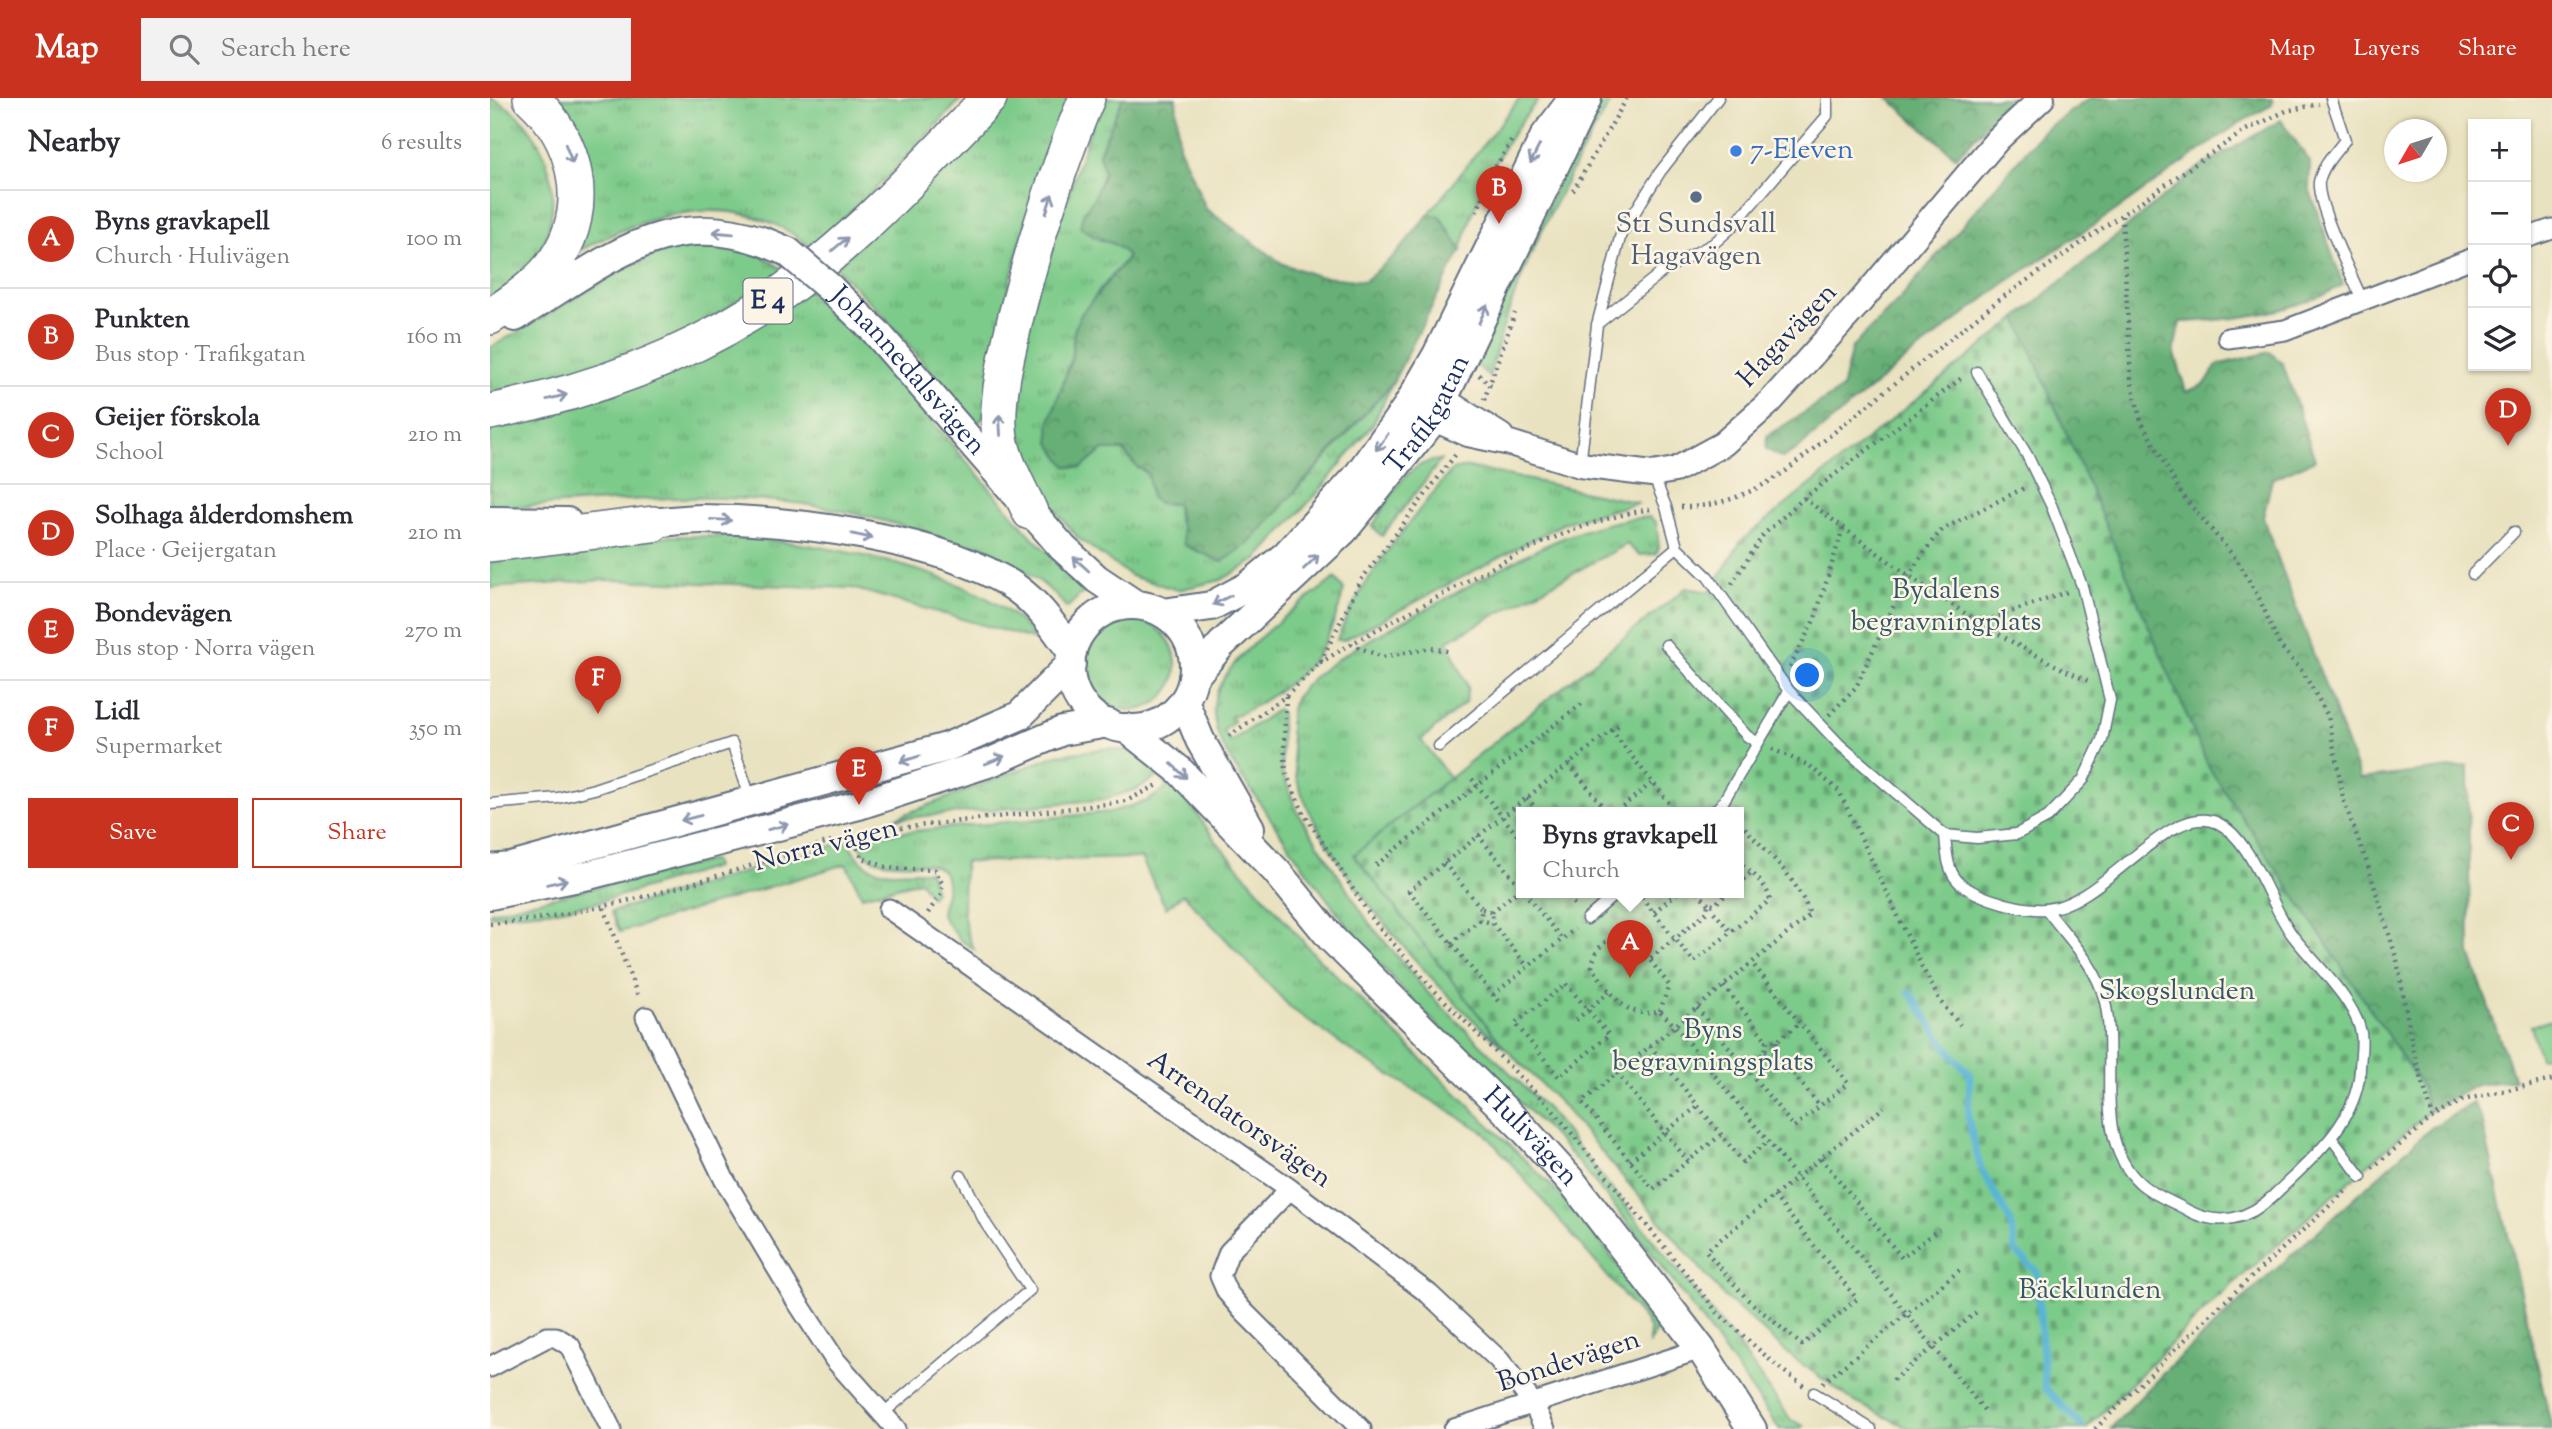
<!DOCTYPE html>
<html lang="en">
<head>
<meta charset="utf-8">
<style>
	body { margin:0; font-family:"Sorts Mill Goudy",serif; background:#f2f2f3; color:#2b2b33 }
	.controls { position:absolute; right:21px; top:21px; display:grid; overflow:hidden; border-radius:0px; box-shadow:0 2px 5px #0004 }
	.controls button { width:63px; height:63px; display:grid; place-items:center; padding:0; border:0; border-bottom:2px solid #e1e1e2; background:#fff; color:#2b2b33; font:35px sans-serif }
	.compass { position:absolute; left:1894px; top:21px; width:63px; height:63px; border-radius:50%; background:#fff; box-shadow:0 2px 5px #0004; rotate:231deg }
	.you { position:absolute; left:1318px; top:578px; width:24px; height:24px; margin:-18px; border:5px solid #fff; border-radius:50%; background:#1a73e8; box-shadow:0 0 0 10px #1a73e833 }
	.badge { display:grid; place-items:center; width:46px; height:46px; border-radius:50%; background:#c8321e; color:#fff; font-size:23px; font-weight:700 }
	.pin { position:absolute; translate:-50% -58px; filter:drop-shadow(0 2px 4px #0008) }
	.pin::after { content:''; position:absolute; top:37px; width:24px; height:21px; background:inherit; clip-path:polygon(0 0,100% 0,50% 100%) }
	.popup { position:absolute; left:1026px; top:709px; width:228px; height:91px; box-sizing:border-box; display:grid; place-content:center; border-radius:0px; background:#fff; filter:drop-shadow(0 2px 5px #0005); font-size:23px; white-space:nowrap; color:#7c7c81 }
	.popup b { font-size:26px; color:#2b2b33 }
	.popup::after { content:''; position:absolute; left:50%; top:100%; margin-left:-14px; border:14px solid transparent; border-top-color:#fff }
	.list { margin:0; padding:0; list-style:none }
	h2 { display:flex; justify-content:space-between; align-items:center; height:91px; margin:0; padding:0 28px; font-size:30px }
	h2 small { font-size:23px; font-weight:400; color:#7c7c81 }
	.list li { display:grid; grid-template-columns:46px 1fr auto; gap:21px; align-items:center; box-sizing:border-box; height:98px; padding:0 28px; border-top:2px solid #e1e1e2 }
	.list b { display:block; font-size:26px; white-space:nowrap }
	.list p { margin:0; font-size:23px; white-space:nowrap; color:#7c7c81 }
	.list em { font-size:23px; font-style:normal; color:#7c7c81 }
	.actions { display:flex; gap:14px; padding:21px 28px }
	.actions a { flex:1; padding:16px 0; border:2px solid #c8321e; border-radius:0px; text-align:center; font-size:24px; color:#c8321e }
	.actions .main { background:#c8321e; color:#fff }
	.icon { flex:none; width:38px; height:38px; fill:none; stroke:currentColor; stroke-width:2; stroke-linecap:round; stroke-linejoin:round }
	.map { position:relative; flex:none; width:2062px; height:1331px; overflow:hidden }
	header { display:flex; align-items:center; gap:42px; box-sizing:border-box; height:98px; padding:0 35px; background:#c8321e; color:#fff }
	header strong { font-size:33px }
	nav { display:flex; gap:38px; margin-inline-start:auto; font-size:24px }
	.search { width:490px; height:63px; background:#f2f2f3; display:flex; align-items:center; gap:18px; box-sizing:border-box; padding:0 24px; border-radius:0px; color:#7c7c81; font-size:26px }
	main { display:flex }
	aside { flex:1; background:#fff }
	.map>svg:first-child { display:block }
	.grass { fill:url(#grass-tufts); stroke:#4c7d74; stroke-width:2 }
	.forest { fill:url(#forest-crowns); stroke:#406f6a; stroke-width:2 }
	.cemetery { fill:url(#cemetery-stones); stroke:#4c7d74; stroke-width:2; fill-rule:evenodd }
	.pitch { fill:#7dcb8a; stroke:#4c7d74; stroke-width:2 }
	.lines { fill:none; stroke-linecap:round; stroke-linejoin:round }
	.stream { stroke:#58b4d6; stroke-width:7 }
	.service-casing { stroke:#636e80; stroke-width:13 }
	.minor-casing { stroke:#636e80; stroke-width:23 }
	.tertiary-casing { stroke:#636e80; stroke-width:28 }
	.secondary-casing { stroke:#636e80; stroke-width:32 }
	.motorway-casing { stroke:#636e80; stroke-width:38 }
	.path { stroke:#636e80; stroke-width:4.5; stroke-dasharray:2 5; stroke-linecap:butt }
	.service { stroke:#fff; stroke-width:10 }
	.minor { stroke:#fff; stroke-width:19 }
	.tertiary { stroke:#fff; stroke-width:24 }
	.secondary { stroke:#fff; stroke-width:28 }
	.motorway { stroke:#fff; stroke-width:35 }
	.secondary-bridge-casing { stroke:#636e80; stroke-width:32; stroke-linecap:butt }
	.secondary-bridge { stroke:#fff; stroke-width:28 }
	.oneway { stroke:#8d97ae }
	.shop-dot { fill:#3f7fe0; stroke:#fcf5e5; stroke-width:2.5 }
	.service-dot { fill:#5c6f8a; stroke:#fcf5e5; stroke-width:2.5 }
	.labels { text-anchor:middle; dominant-baseline:central; stroke-width:5; stroke-linejoin:round; paint-order:stroke }
	.shield { fill:#fcf5e5; stroke:#5e6a86; stroke-width:2 }
	.shield-label { font-size:26px; font-weight:bold; fill:#1b2f5e }
	.shop-label { font-size:28px; fill:#366cbe; stroke:#fcf5e5; text-anchor:start }
	.service-label { font-size:28px; fill:#4e5e75; stroke:#fcf5e5 }
	.street-label { font-size:28px; fill:#1b2f5e; stroke:#fcf5e5 }
	.park-label { font-size:28px; fill:#345669; stroke:#fcf5e5 }
</style>
</head>
<body>
<header>
<strong>Map</strong>
<div class="search"><svg class="icon" aria-label="search" viewBox="0 0 24 24"><circle cx="10" cy="10" r="6"/><path d="M15 15l6 6"/></svg>Search here</div>
<nav><a>Map</a><a>Layers</a><a>Share</a></nav>
</header>
<main>
<aside>
<h2>Nearby<small>6 results</small></h2>
<ul class="list">
<li><span class="badge">A</span><div><b>Byns gravkapell</b><p>Church · Hulivägen</p></div><em>100 m</em></li>
<li><span class="badge">B</span><div><b>Punkten</b><p>Bus stop · Trafikgatan</p></div><em>160 m</em></li>
<li><span class="badge">C</span><div><b>Geijer förskola</b><p>School</p></div><em>210 m</em></li>
<li><span class="badge">D</span><div><b>Solhaga ålderdomshem</b><p>Place · Geijergatan</p></div><em>210 m</em></li>
<li><span class="badge">E</span><div><b>Bondevägen</b><p>Bus stop · Norra vägen</p></div><em>270 m</em></li>
<li><span class="badge">F</span><div><b>Lidl</b><p>Supermarket</p></div><em>350 m</em></li>
</ul>
<div class="actions"><a class="main">Save</a><a>Share</a></div>
</aside>
<div class="map">
<svg width="2062" height="1331" viewBox="0 0 2062 1331">
	<defs>
		<pattern id="grass-tufts" width="24" height="20" patternUnits="userSpaceOnUse" patternTransform="scale(1.75)"><rect width="24" height="20" fill="#7dcb8a"/><path d="M3 7l-1-3M5 7V3M7 7l1-3M15 17l-1-3M17 17v-4M19 17l1-3" fill="none" stroke="#66a574"/></pattern>
		<pattern id="forest-crowns" width="20" height="18" patternUnits="userSpaceOnUse" patternTransform="scale(1.75)"><rect width="20" height="18" fill="#66af76"/><path d="M2 6a3 3 0 1 1 6 0M12 15a3 3 0 1 1 6 0" fill="none" stroke="#538f64"/></pattern>
		<pattern id="cemetery-stones" width="16" height="16" patternUnits="userSpaceOnUse" patternTransform="scale(1.75)"><rect width="16" height="16" fill="#7dcb8a"/><path d="M2 7V4a2 2 0 0 1 4 0v3zM10 15v-3a2 2 0 0 1 4 0v3z" fill="#66a574"/></pattern>
	</defs>
	<rect width="100%" height="100%" fill="#fcf5e5"/>
	<filter id="ink" filterUnits="userSpaceOnUse"><feTurbulence type="fractalNoise" baseFrequency=".0143" numOctaves="2"/><feDisplacementMap in="SourceGraphic" scale="14" xChannelSelector="R" yChannelSelector="G"/><feConvolveMatrix kernelMatrix="1 2 1 2 8 2 1 2 1" color-interpolation-filters="sRGB"/></filter>
	<filter id="wash" filterUnits="userSpaceOnUse"><feTurbulence type="fractalNoise" baseFrequency=".00686" numOctaves="4" result="noise"/><feDisplacementMap in="SourceGraphic" scale="28" xChannelSelector="R" yChannelSelector="G"/><feGaussianBlur stdDeviation="1.57" result="paint"/><feColorMatrix in="noise" values="0 0 0 0 0 0 0 0 0 0 0 0 0 0 0 0 0 1.4 0 .05"/><feComposite in="paint" operator="in"/></filter>
	<g filter="url(#wash)">
		<rect width="100%" height="100%" fill="#e9e2c0"/>
		<path class="grass" d="M0 0C10 3 19 10 27 17 69 57 75 125 38 171 29 183 12 192 0 202Z
			M57 0H472L401 76 322 150C250 90 163 112 89 153Z
			M517 0H580C537 104 510 209 493 320L489 324 483 323 393 217 345 169 457 67Z
			M611 0H633L609 55 614 75 604 100 593 116 604 140 631 148 638 159 609 193 584 233 582 259 559 326 591 370 613 352H633L647 369 658 375 669 405 687 406 688 424 814 385 903 284 883 326 829 393 766 462 731 482 688 492 641 478 588 440 556 401 535 362 524 331 525 297 546 191Z
			M1030 0H1050C1010 46 987 94 971 152L949 118 938 117Z
			M1113 0H1123C1071 88 1023 180 999 279L985 265 1087 44Z
			M208 145 265 153 295 173 199 234 75 281 0 298V250L136 170 175 151Z
			M319 192 370 241 543 440 573 469 604 490 590 497 577 510C542 467 498 454 446 438 397 423 348 409 296 404 199 393 98 406 0 410V331L89 308Z
			M951 362 892 438 882 429C900 401 914 363 951 362Z
			M978 369 1149 405 1076 424 854 542H847C872 478 919 425 962 372Z
			M1159 419 1166 424 1169 449 1166 456 1149 457 1137 446 957 543 978 589 975 605 931 642 960 680 864 757 1014 949C948 896 829 761 806 678 804 668 803 657 802 647 800 633 798 618 803 605 819 567 914 524 950 504 1017 467 1081 425 1159 419Z
			M180 438C206 439 234 437 260 440 336 447 503 475 546 542L362 490 115 482 0 490V462Z
			M845 480 854 491C849 513 838 543 824 561 809 580 764 613 741 618L744 624 733 633 740 644 788 611 791 615 792 674 808 715 879 825 938 895 1058 1012 1248 1247 1301 1322 1314 1328 1310 1331H1289C1227 1241 1163 1153 1092 1069 1042 1010 980 962 926 906 866 844 817 776 770 705 751 676 720 643 724 606 729 561 811 507 845 480Z
			M596 567a45 45 0 1 1 90 0a45 45 0 1 1-90 0Z
			M620 650 650 657 687 688 726 743 824 856 1080 1106 1164 1213C1167 1226 1169 1234 1159 1245L1160 1232 1155 1222 995 1035 864 955 802 911 693 796 676 810 651 760 475 764C473 796 469 822 484 851L470 842 451 817C451 806 458 795 457 784 452 745 381 788 367 741L372 738 620 714 657 703 678 689 669 678 647 691 615 701 403 721 567 657Z
			M358 743C377 784 402 772 439 773L445 793 441 799 430 783 372 798 356 766 130 834 121 814Z
			M223 762 225 769 109 804 67 812 0 818V814Z"/>
		<path class="forest" d="M633 0H686L689 48 716 111 793 166 828 178 875 183 906 156 938 117H949L971 152 903 284 760 444 732 464 694 447 687 406 669 405 661 400 658 375 647 369 633 352H613L591 370 576 368 560 345 559 326 582 259 584 233 591 216 638 159C628 143 606 141 590 129L593 116 604 100 614 75 609 55Z
			M1398 0H1522L1466 59Z
			M1600 0H1783L1782 7 1749 25 1625 113 1515 185 1416 261 1309 350 1292 360 1276 351 1277 338 1352 291 1362 249 1409 202 1554 32Z
			M1791 22 1820 64 1819 90 1853 187C1803 215 1747 222 1690 224L1684 252 1696 294 1715 286 1727 267 1780 254 1793 266 1825 362 1782 381 1773 420 1870 681 1978 668 1980 855 2024 982 1986 987 1938 1014 1932 989 1719 670 1527 220 1707 71Z
			M1983 1005 1992 1022 2062 1331H1620L1682 1266 1941 1030Z"/>
		<path class="cemetery" d="M1527 220 1719 670 1932 989 1938 1014 1725 1202 1596 1331H1420L1365 1304 1302 1259 1233 1197 1071 1006 1014 949 864 757 1196 490 1220 494 1251 443ZM1032 714H1248V794H1032Z"/>
		<path class="pitch" d="M2062 922V957L2050 960 2041 928Z"/>
		<g class="lines">
			<path class="stream" d="M1419 894C1440 922 1454 952 1480 976L1478 1021 1490 1069 1521 1124 1525 1153 1547 1174 1555 1290 1591 1327"/>
		</g>
	</g>
	<g filter="url(#ink)">
		<g class="lines">
			<g class="service-casing">
				<path id="service" d="M1841 0 1855 42C1845 55 1832 68 1829 84 1826 105 1862 179 1872 201
					M1107 226 1177 170 1223 146 1241 130 1337 18V0
					M1090 367 1107 227 1131 136 1170 74 1228 0
					M1187 449 1218 479 1299 593 1349 646 1455 737 1487 740 1527 736 1558 719 1593 682 1612 642 1620 602 1592 488 1562 409 1537 357 1487 274
					M1983 476 2024 434
					M1176 547 1257 638 1268 645
					M949 648 1187 449 1176 409 1163 377
					M0 706 68 700 104 691 242 645 261 702
					M1224 714 1233 704 1299 593
					M1455 737C1458 777 1462 787 1500 801 1517 807 1538 812 1555 811 1612 809 1678 702 1728 725 1762 741 1780 808 1803 838 1823 864 1865 902 1871 935 1873 947 1870 960 1870 972 1866 1027 1819 1063 1783 1098 1759 1121 1729 1129 1699 1113 1683 1104 1663 1097 1650 1085 1600 1040 1630 959 1614 900 1606 867 1577 839 1557 812
					M1097 821 1128 794
					M1842 1041 1871 1079
					M1324 1295 1381 1331
					M391 1317 540 1192 496 1126 471 1078"/>
			</g>
			<g class="minor-casing">
				<path id="minor" d="M2036 140 2062 131
					M1738 240 1795 232 1983 160
					M399 811 800 1091 939 1196 1009 1262 1043 1305 1055 1331
					M156 919 234 1081 306 1202 345 1262 406 1331
					M800 1091 739 1154 730 1178 737 1194 753 1213 871 1331
					M0 1269 57 1239H66L80 1248 121 1331
					M964 1331 1211 1251"/>
			</g>
			<g class="tertiary-casing">
				<path id="tertiary" d="M938 292 1011 338
					M917 309 978 336 1020 345 1090 367 1162 376 1185 372 1233 346 1280 304 1370 204 1508 41 1552 0"/>
			</g>
			<g class="secondary-casing">
				<g id="secondary">
					<path id="s1" d="M340 190 385 233 573 450 607 481 646 507"/>
					<path d="M25 219C119 162 183 99 298 154"/>
					<path d="M0 423 77 424"/>
					<path d="M142 426C166 426 188 421 212 421 300 422 452 439 526 490 550 507 565 531 582 554"/>
					<circle cx="642" cy="569" r="62"/>
					<path d="M673 515 721 508 757 489 796 457 866 380 917 309 947 257 1055 38 1079 6"/>
					<path id="s2" d="M703 580 731 547 854 432 943 322 1097 0"/>
					<path d="M694 603 710 642 760 730"/>
					<path id="s3" d="M636 630 689 672 787 774 842 841 1034 1031 1083 1085 1211 1251 1262 1331"/>
					<path d="M0 771 21 769 457 649 529 618 581 566"/>
					<path d="M0 797 99 777 369 707 501 664 572 633 618 625"/>
				</g>
			</g>
			<g class="motorway-casing">
				<path id="motorway" d="M0 219C23 203 50 186 66 162 102 109 87 42 41 0
					M0 314C93 295 182 265 263 214 350 160 429 74 499 0
					M540 414C528 387 510 359 509 329 507 293 518 253 526 218 545 144 567 70 597 0
					M0 446 163 426"/>
			</g>
			<path class="path" d="M1083 93 1137 0
				M987 114 1001 77 1023 40
				M1632 118 1641 282 1651 323 1692 397 1747 462 1769 500 1790 548 1813 574 1838 618 1854 704 1877 765 1907 862 1923 952 1943 1019
				M989 277 1002 288
				M994 302 1025 215
				M1314 400C1406 470 1495 536 1600 584
				M1191 409C1228 410 1265 394 1296 373L1506 204 1711 62 1756 32 1796 13 1829 6
				M1242 486 1273 437 1314 400 1473 279
				M1489 525 1580 493
				M861 546 892 559 941 550 962 554
				M830 565C868 541 908 520 948 499 1017 461 1082 424 1161 411
				M1300 569 1325 520 1353 430
				M796 598 794 643 796 675 813 714 883 822 942 890 1061 1010 1228 1215 1288 1269 1314 1288
				M1339 617 1366 589 1417 479 1443 442 1453 431 1536 389
				M1121 632 1186 714
				M739 638 796 598 830 565 871 482 966 356
				M1282 651 1320 668 1349 693 1432 869 1450 903 1470 927
				M1079 666 1116 712 1126 714
				M982 681 1032 743
				M1037 700 1049 714
				M1127 713 1163 684
				M376 734 617 706 636 703 670 686
				M362 737 372 760 399 770 445 772 453 787 450 797 438 815
				M988 737 1032 791
				M954 765 992 811 990 822 1002 825 1038 869
				M886 767 1094 604
				M1248 786 1262 774
				M1034 794 1072 841
				M1074 794 1087 810
				M1147 794 1204 864 1280 802C1278 787 1260 773 1248 763
				M1208 794 1218 806
				M114 810 149 901
				M992 811 1002 814V825
				M1002 814 1031 790
				M1164 814 1188 794
				M1224 814 1241 834
				M0 826C119 816 228 777 341 743
				M961 845 990 822
				M1161 860 1217 814 1218 806 1224 807 1239 794
				M1076 886 1119 937 1069 979 1025 925Z
				M1234 888 1277 943
				M1003 897 1085 831
				M1008 903 919 793 1131 625
				M1207 910 1304 1029 1358 985 1262 865
				M1170 913 1179 887 1139 834C1117 840 1106 846 1102 869 1122 895 1134 923 1170 913L1185 928 1495 1313
				M1086 922 1120 893
				M1160 948 1253 1064 1277 1044
				M1275 954 1286 955 1287 943
				M1286 955 1330 1008
				M1255 970 1275 954 1277 943H1287L1310 925
				M1127 975 1198 1063
				M1231 1037 1163 1091 1092 1004 1320 817C1305 775 1275 754 1248 722
				M1331 1060 1412 1160 1449 1131
				M1140 1063 1208 1008
				M1882 1070 1943 1019 1973 1002 2062 982
				M1284 1098 1367 1201 1312 1247 1257 1201 1216 1153 1394 1009
				M1403 1282 1489 1212
				M1333 1285 1471 1171
				M1605 1331 1722 1215 1859 1090"/>
			<use href="#service" class="service"/>
			<use href="#minor" class="minor"/>
			<use href="#tertiary" class="tertiary"/>
			<use href="#secondary" class="secondary"/>
			<use href="#motorway" class="motorway"/>
			<g class="secondary-bridge-casing">
				<path id="secondary-bridge" d="M298 154 340 190"/>
			</g>
			<use href="#secondary-bridge" class="secondary-bridge"/>
		</g>
		<defs><path id="oneway-shaft" d="M-6 0H5M1.5-3L5.5 0L1.5 3" fill="none" stroke-width="1.6" stroke-linecap="round" stroke-linejoin="round" transform="scale(1.75)"/></defs>
		<g class="oneway">
			<use href="#oneway-shaft" transform="translate(79 56) rotate(69)"/>
			<use href="#oneway-shaft" transform="translate(1045 56) rotate(117)"/>
			<use href="#oneway-shaft" transform="translate(559 106) rotate(-73)"/>
			<use href="#oneway-shaft" transform="translate(233 135) rotate(-175)"/>
			<use href="#oneway-shaft" transform="translate(350 146) rotate(-40)"/>
			<use href="#oneway-shaft" transform="translate(993 216) rotate(-66)"/>
			<use href="#oneway-shaft" transform="translate(67 299) rotate(-14)"/>
			<use href="#oneway-shaft" transform="translate(510 327) rotate(-93)"/>
			<use href="#oneway-shaft" transform="translate(892 344) rotate(126)"/>
			<use href="#oneway-shaft" transform="translate(231 422) rotate(3)"/>
			<use href="#oneway-shaft" transform="translate(372 438) rotate(12)"/>
			<use href="#oneway-shaft" transform="translate(821 464) rotate(-44)"/>
			<use href="#oneway-shaft" transform="translate(591 466) rotate(-138)"/>
			<use href="#oneway-shaft" transform="translate(732 502) rotate(153)"/>
			<use href="#oneway-shaft" transform="translate(420 661) rotate(163)"/>
			<use href="#oneway-shaft" transform="translate(505 662) rotate(-22)"/>
			<use href="#oneway-shaft" transform="translate(689 673) rotate(43)"/>
			<use href="#oneway-shaft" transform="translate(201 720) rotate(166)"/>
			<use href="#oneway-shaft" transform="translate(288 729) rotate(-15)"/>
			<use href="#oneway-shaft" transform="translate(67 784) rotate(-13)"/>
		</g>
	</g>
	<circle class="shop-dot" cx="1246" cy="53" r="7"/>
	<circle class="service-dot" cx="1206" cy="99" r="7"/>
	<g class="labels">
		<rect class="shield" x="253.5" y="180.5" width="49" height="45" rx="5"/>
		<g class="shield-label">
			<text x="278" y="203">E 4</text>
		</g>
		<g class="shop-label">
			<text x="1260" y="53">7-Eleven</text>
		</g>
		<g class="service-label">
			<text x="1206" y="127">St1 Sundsvall<tspan x="1206" dy="32">Hagavägen</tspan></text>
		</g>
		<g class="street-label">
			<text transform="translate(1298 238) rotate(-47)">Hagavägen</text>
			<text stroke="none"><textPath href="#s1" startOffset="114">Johannedalsvägen</textPath></text>
			<text stroke="none"><textPath href="#s2" startOffset="355">Trafikgatan</textPath></text>
			<text transform="translate(336 748) rotate(-14)">Norra vägen</text>
			<text transform="translate(749 1022) rotate(35)">Arrendatorsvägen</text>
			<text stroke="none"><textPath href="#s3" startOffset="576">Hulivägen</textPath></text>
			<text transform="translate(1079 1264) rotate(-18)">Bondevägen</text>
		</g>
		<g class="park-label">
			<text x="1456" y="493">Bydalens<tspan x="1456" dy="32">begravningplats</tspan></text>
			<text x="1687" y="894">Skogslunden</text>
			<text x="1223" y="933">Byns<tspan x="1223" dy="32">begravningsplats</tspan></text>
			<text x="1600" y="1193">Bäcklunden</text>
		</g>
	</g>
</svg>
<div class="controls">
<button>+</button>
<button>−</button>
<button><svg class="icon" aria-label="locate" viewBox="0 0 24 24"><circle cx="12" cy="12" r="6"/><path d="M12 2v4M12 18v4M2 12h4M18 12h4"/></svg></button>
<button><svg class="icon" aria-label="layers" viewBox="0 0 24 24"><path d="M12 4l9 5-9 5-9-5zM3 14l9 5 9-5"/></svg></button>
</div>
<svg class="compass" viewBox="-18 -18 36 36"><path d="M0-13l5 13h-10z" fill="#e53935"/><path d="M0 13l5-13h-10z" fill="#7c7c81"/></svg>
<div class="you"></div>
<div class="pin badge" style="left:1140px;top:880px">A</div>
<div class="popup"><b>Byns gravkapell</b>Church</div>
<div class="pin badge" style="left:1009px;top:126px">B</div>
<div class="pin badge" style="left:2021px;top:762px">C</div>
<div class="pin badge" style="left:2018px;top:348px">D</div>
<div class="pin badge" style="left:369px;top:707px">E</div>
<div class="pin badge" style="left:108px;top:616px">F</div>
</div>
</main>
</body>
</html>
